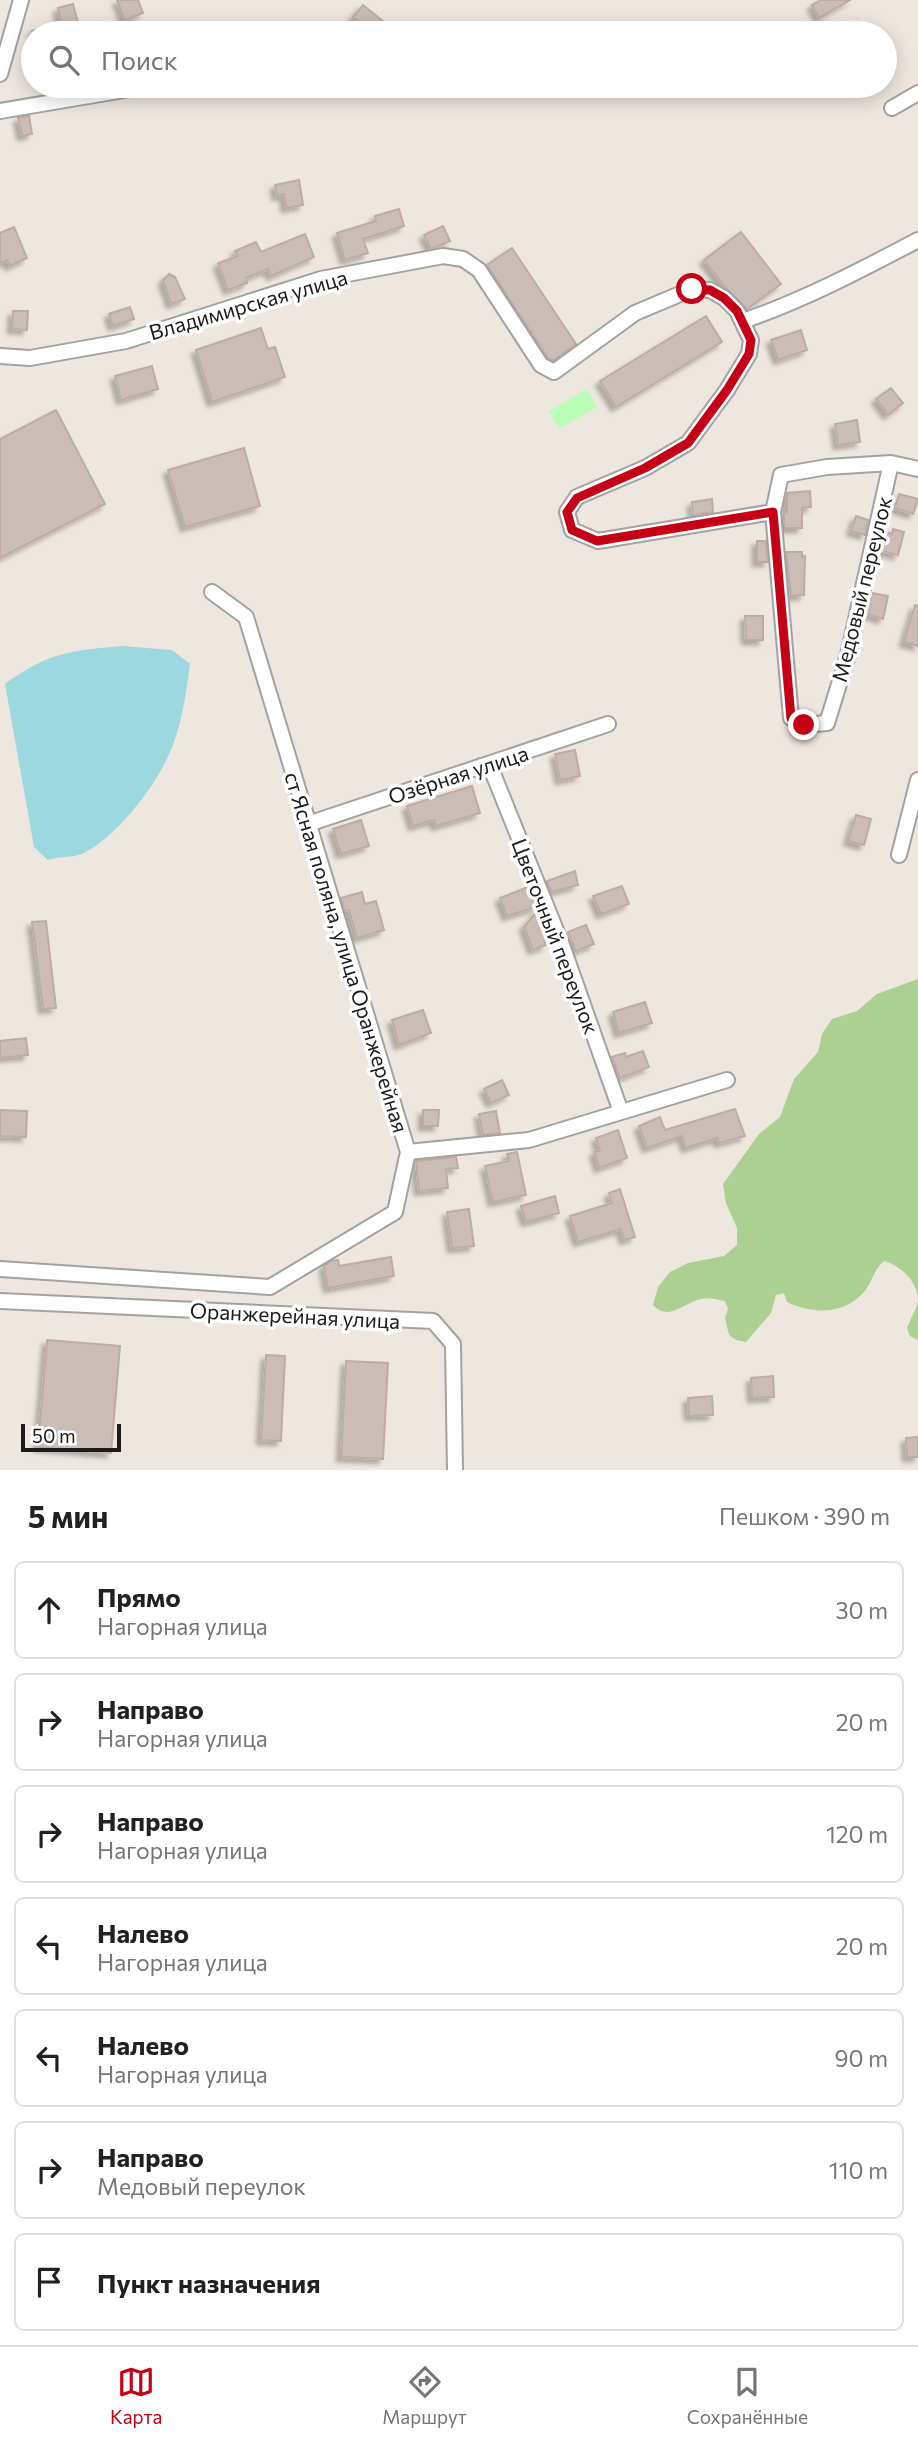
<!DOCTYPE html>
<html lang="ru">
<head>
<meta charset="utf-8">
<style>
	body { margin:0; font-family:Commissioner,sans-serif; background:#f6f6f6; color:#202124 }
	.scale { position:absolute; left:21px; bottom:18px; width:100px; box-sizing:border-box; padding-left:7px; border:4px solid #1b1b1b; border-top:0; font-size:19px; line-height:24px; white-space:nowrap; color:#1b1b1b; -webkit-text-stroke:5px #fff; paint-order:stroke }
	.stop { position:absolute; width:21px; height:21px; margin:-16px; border:5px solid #c60017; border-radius:50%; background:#fff }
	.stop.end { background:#c60017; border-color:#fff; box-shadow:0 2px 7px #0008 }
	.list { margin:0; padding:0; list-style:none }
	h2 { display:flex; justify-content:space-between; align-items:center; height:91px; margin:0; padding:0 28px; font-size:30px }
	h2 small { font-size:23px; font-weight:400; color:#757577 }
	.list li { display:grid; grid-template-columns:46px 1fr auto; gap:21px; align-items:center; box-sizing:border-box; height:98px; margin:0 14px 14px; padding:0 14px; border:2px solid #e0e0e0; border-radius:10px }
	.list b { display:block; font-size:26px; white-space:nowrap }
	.list p { margin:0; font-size:23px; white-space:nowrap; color:#757577 }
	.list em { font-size:23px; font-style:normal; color:#757577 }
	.icon { flex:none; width:38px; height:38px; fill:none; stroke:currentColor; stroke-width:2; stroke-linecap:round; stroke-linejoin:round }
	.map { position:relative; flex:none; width:918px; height:1470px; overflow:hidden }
	.search { position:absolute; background:#fff; box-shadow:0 4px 18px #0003; left:21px; right:21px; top:21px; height:77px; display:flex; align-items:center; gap:18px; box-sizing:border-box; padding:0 24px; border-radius:38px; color:#757577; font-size:26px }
	.sheet { height:875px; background:#fff }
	nav { display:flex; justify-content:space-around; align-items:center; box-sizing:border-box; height:98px; border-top:2px solid #e0e0e0; background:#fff; font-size:19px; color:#757577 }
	nav a { display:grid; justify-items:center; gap:4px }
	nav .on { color:#c60017 }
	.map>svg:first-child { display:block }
	.forest { fill:#abd091 }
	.park { fill:#bafdb7 }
	.water { fill:#9cd8df }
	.building { fill:#cabcb6; stroke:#c0aba1; stroke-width:2; filter:url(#shadow) }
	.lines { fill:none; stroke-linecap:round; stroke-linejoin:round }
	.minor-casing { stroke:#a2a2a2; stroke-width:18 }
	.minor { stroke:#fff; stroke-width:14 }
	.route { stroke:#c60017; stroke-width:9 }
	.labels { text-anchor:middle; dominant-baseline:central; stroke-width:7; stroke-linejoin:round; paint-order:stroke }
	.street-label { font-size:21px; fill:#1b1b1b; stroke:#fff }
</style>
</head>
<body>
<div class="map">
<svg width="918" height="1470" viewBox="0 0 918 1470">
	<defs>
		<filter id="shadow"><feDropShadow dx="-4.5" dy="4.5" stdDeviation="2" flood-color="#0004"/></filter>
	</defs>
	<rect width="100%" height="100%" fill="#eee7df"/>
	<path class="forest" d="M918 979V1340L910 1336 907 1328C910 1320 916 1310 918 1301 918 1281 901 1266 884 1261 873 1270 872 1284 863 1293 843 1315 812 1314 787 1302L784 1293 776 1295 771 1313 746 1342 736 1340 729 1335 725 1318 728 1309 725 1301C718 1300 708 1297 701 1299 683 1303 669 1322 653 1305L658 1287 670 1272 688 1263 724 1256 737 1245V1228L726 1203 723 1184 759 1134 780 1117 794 1079 818 1052 822 1034 832 1019 857 1011 877 994Z"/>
	<path class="park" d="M587 389 597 407 559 429 549 411Z"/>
	<path class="water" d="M122 646 172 650 190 664C186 693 182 725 170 752 156 786 117 836 84 853 74 858 59 856 48 860L34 847 5 684C49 652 69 651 122 646Z"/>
	<path class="building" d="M117 0H138L143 13 125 20Z
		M821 0H850L819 18 812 5Z
		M73 4 80 30 69 33H32V31L61 22 58 8Z
		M363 5 390 27 385 33H366L369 29 353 17Z
		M29 116 32 134 22 136 18 118Z
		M299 180 303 205 286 208 284 194 277 196 275 185Z
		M399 209 404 226 363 239 368 253 345 260 337 233 376 221 375 216Z
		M443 226 450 241 431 249 424 235Z
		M14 227 27 258 10 266 7 260 0 263V233Z
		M741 232 781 284 747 309 725 287 704 260Z
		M305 234 314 257 271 276 268 269 246 278 247 283 228 290 218 263 238 256 235 251 256 242 261 252Z
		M512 248 576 344 553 361 548 358 487 265Z
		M169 274 175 277 185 299 171 304 163 280Z
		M130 307 134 319 113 326 109 314Z
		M13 311H28L27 330 12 329Z
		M706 316 722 342 616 407 600 381Z
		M261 328 268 349 275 347 285 377 212 402 196 350Z
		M801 330 807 350 778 360 771 340Z
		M152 366 158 389 121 400 115 376Z
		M891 388 903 403 888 415 876 399Z
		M56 410 105 504 0 558V439Z
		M857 420 860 442 838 445 835 424Z
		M244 448 260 506 185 527 168 470Z
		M810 491 811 507 802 508V528H784V513H787V493Z
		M899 494 918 499 913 514 895 508Z
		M712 499 713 512 693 515 692 502Z
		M856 516 868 520 865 535 851 531Z
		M893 529 904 532 898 555 881 551 885 532 892 534Z
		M757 541H766L768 562H757Z
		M786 552H802V557L805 556 804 595 791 596Z
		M872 593 888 596 883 619 867 614Z
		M915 605 918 606V646L904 642Z
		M745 616H763V640H746Z
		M575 750 580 776 560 780 555 754Z
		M472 786 480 813 436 826 434 820 413 826 407 806Z
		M856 815 871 819 864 845 848 841Z
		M361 820 369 846 341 854 333 829Z
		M575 871 578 885 551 892 547 881Z
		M622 886 629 904 601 914 593 896Z
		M528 887 536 907 507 916 500 898Z
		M362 892 365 904 376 901 384 930 357 938 349 910 345 911 341 898Z
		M538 910 549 938 544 940 546 945 533 950 524 927Z
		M46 921 56 1008 43 1009 32 922Z
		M586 925 594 944 576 951 568 932Z
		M645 1002 652 1023 619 1033 613 1012Z
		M423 1010 431 1033 399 1045 392 1020Z
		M26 1038 28 1055 0 1058V1041Z
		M643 1051 649 1067 620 1078 612 1057 625 1053 626 1057Z
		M502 1080 509 1095 491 1103 484 1089Z
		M735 1109 745 1136 719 1143 717 1138 686 1148 682 1136 647 1148 639 1126 660 1117 665 1130Z
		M0 1110 27 1111 26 1137 0 1136Z
		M423 1110H439L438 1126H423Z
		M496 1111 500 1133 483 1135 479 1114Z
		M618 1130 627 1158 599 1168 594 1152 600 1150 596 1138Z
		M517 1152 526 1195 493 1202 485 1166 509 1161 507 1154Z
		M456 1157 458 1168 446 1169 448 1188 419 1191 416 1161Z
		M620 1189 635 1237 624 1240 621 1229 578 1242 570 1216 612 1203 609 1193Z
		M555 1196 559 1213 526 1222 521 1206Z
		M469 1209 474 1246 452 1248 447 1212Z
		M391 1257 394 1276 328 1288 324 1266 331 1261 338 1260 339 1266Z
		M47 1340 120 1346 111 1453 38 1447Z
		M266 1355 285 1356 281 1441 261 1440Z
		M346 1361 388 1363 383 1459 341 1457Z
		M773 1376 774 1397 752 1398 751 1378Z
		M712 1396 713 1415 689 1416 688 1398Z
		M918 1437V1457H907L906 1438Z"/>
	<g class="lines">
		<g class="minor-casing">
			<path id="minor" d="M342 33 345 30
				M0 74 21 0
				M892 108 918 93
				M0 111 148 86
				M743 321C804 300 861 270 918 240
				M0 356 30 358 126 341 321 279 443 256 463 259 479 270 541 365 554 372 635 313 692 289 710 290 724 298 737 311 751 340 749 354 727 390 688 443 645 468 577 497 567 512 572 530 598 541 773 512 781 475 827 467 891 463 918 469
				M773 512 791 718 804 725 827 723 848 655 891 463
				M481 766 492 771 562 945 621 1112
				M308 824 608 724
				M899 855 918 780
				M408 1152 529 1140 727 1080
				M0 1269 270 1287 395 1212 408 1152 246 617 212 592
				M0 1301 433 1321 453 1344 455 1470"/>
		</g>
		<use href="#minor" class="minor"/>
	</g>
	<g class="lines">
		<path class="route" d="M692 289 710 290 724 298 737 311 751 340 749 354 727 390 688 443 645 468 577 498 567 512 572 530 597 541 773 512 791 718 804 725"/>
	</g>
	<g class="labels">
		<g class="street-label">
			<text transform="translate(248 304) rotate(-16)">Владимирская улица</text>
			<text transform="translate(861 589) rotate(-76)">Медовый переулок</text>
			<text transform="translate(458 774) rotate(-18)">Озёрная улица</text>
			<text transform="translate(556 936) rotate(69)">Цветочный переулок</text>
			<text transform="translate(347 952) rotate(73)">ст Ясная поляна, улица Оранжерейная</text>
			<text transform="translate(295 1315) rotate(3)">Оранжерейная улица</text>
		</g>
	</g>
</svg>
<div class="scale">50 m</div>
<div class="stop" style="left:692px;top:289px"></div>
<div class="stop end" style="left:804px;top:725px"></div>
<div class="search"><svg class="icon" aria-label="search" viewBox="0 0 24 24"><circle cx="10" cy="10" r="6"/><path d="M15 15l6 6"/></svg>Поиск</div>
</div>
<section class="sheet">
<h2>5 мин<small>Пешком · 390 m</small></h2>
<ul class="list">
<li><svg class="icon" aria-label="ahead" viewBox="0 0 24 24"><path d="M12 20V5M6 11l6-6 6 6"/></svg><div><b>Прямо</b><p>Нагорная улица</p></div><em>30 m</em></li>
<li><svg class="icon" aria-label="right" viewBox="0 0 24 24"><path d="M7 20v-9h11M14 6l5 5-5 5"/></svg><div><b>Направо</b><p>Нагорная улица</p></div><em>20 m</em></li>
<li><svg class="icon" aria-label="right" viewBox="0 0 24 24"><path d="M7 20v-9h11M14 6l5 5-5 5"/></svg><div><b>Направо</b><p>Нагорная улица</p></div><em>120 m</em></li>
<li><svg class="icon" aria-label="left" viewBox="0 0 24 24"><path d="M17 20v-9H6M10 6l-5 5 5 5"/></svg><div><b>Налево</b><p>Нагорная улица</p></div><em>20 m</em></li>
<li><svg class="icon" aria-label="left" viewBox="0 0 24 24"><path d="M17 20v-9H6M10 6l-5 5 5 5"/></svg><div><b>Налево</b><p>Нагорная улица</p></div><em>90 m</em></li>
<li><svg class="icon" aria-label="right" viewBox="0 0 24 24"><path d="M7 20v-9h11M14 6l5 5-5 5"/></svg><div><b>Направо</b><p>Медовый переулок</p></div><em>110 m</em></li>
<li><svg class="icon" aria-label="arrive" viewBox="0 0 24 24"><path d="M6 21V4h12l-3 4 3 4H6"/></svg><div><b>Пункт назначения</b></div></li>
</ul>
</section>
<nav>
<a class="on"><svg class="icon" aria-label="map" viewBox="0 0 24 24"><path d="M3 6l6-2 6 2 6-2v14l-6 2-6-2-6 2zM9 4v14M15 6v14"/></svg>Карта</a>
<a><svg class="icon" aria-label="directions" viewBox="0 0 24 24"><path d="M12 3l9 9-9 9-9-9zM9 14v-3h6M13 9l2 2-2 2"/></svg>Маршрут</a>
<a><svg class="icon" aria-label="saved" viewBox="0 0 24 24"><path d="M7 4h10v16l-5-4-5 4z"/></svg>Сохранённые</a>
</nav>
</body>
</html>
